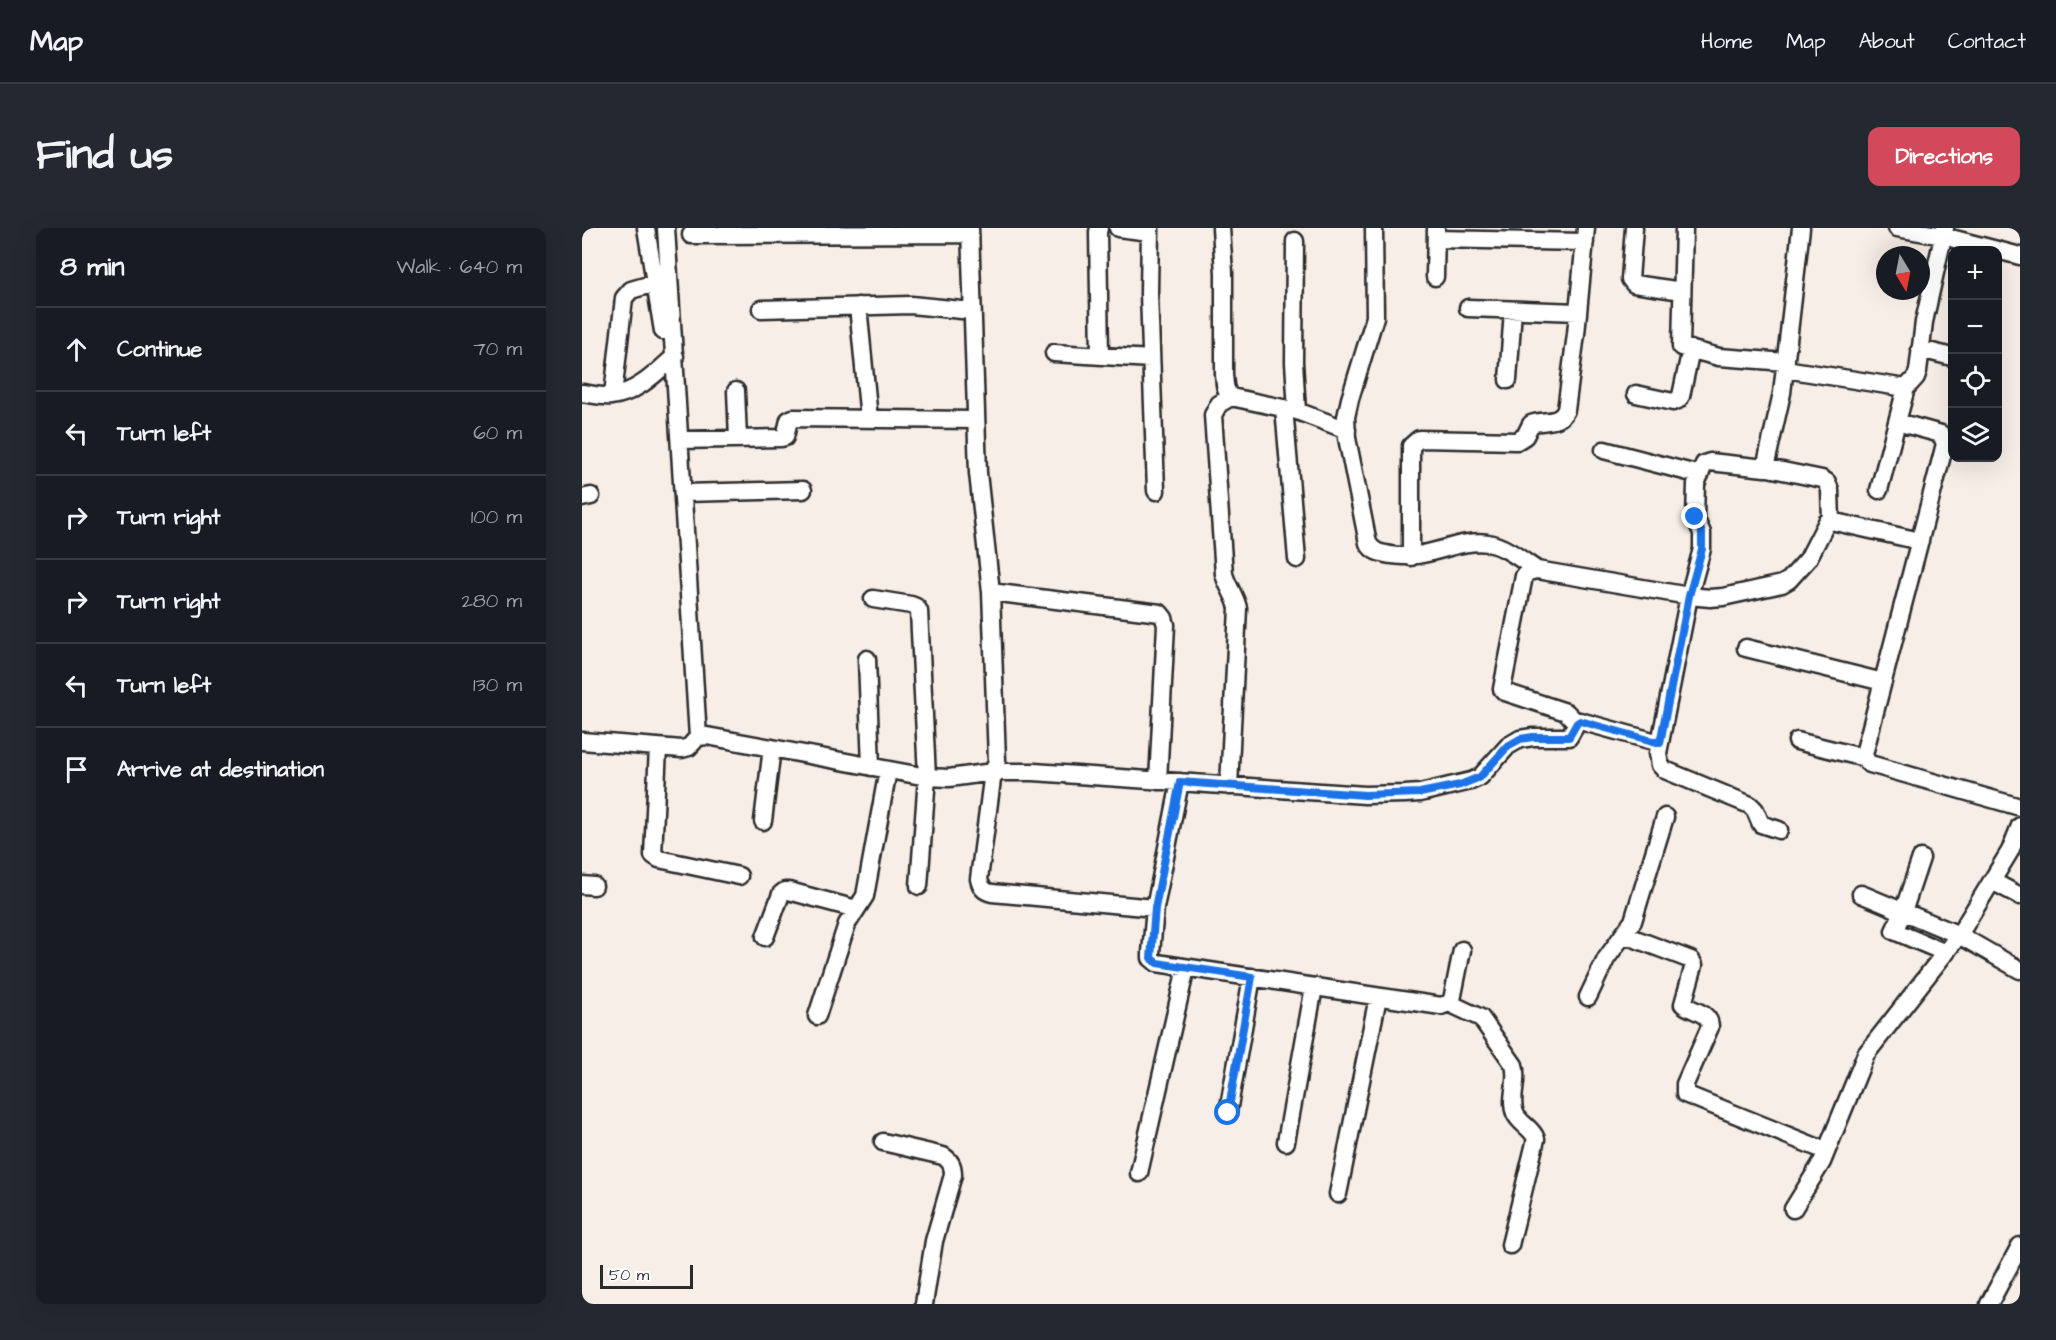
<!DOCTYPE html>
<html lang="en">
<head>
<meta charset="utf-8">
<style>
	body { margin:0; font-family:"Architects Daughter",sans-serif; background:#242831; color:#f1f3f6 }
	.controls { position:absolute; right:18px; top:18px; display:grid; overflow:hidden; border-radius:12px; box-shadow:0 6px 24px #0002 }
	.controls button { width:54px; height:54px; display:grid; place-items:center; padding:0; border:0; border-bottom:2px solid #363941; background:#171b24; color:#f1f3f6; font:30px sans-serif }
	.compass { position:absolute; left:1294px; top:18px; width:54px; height:54px; border-radius:50%; background:#171b24; box-shadow:0 6px 24px #0002; rotate:170deg }
	.scale { position:absolute; left:18px; bottom:15px; width:93px; box-sizing:border-box; padding-left:6px; border:3px solid #2b2b2b; border-top:0; font-size:16px; line-height:21px; white-space:nowrap; color:#2b2b2b; -webkit-text-stroke:4px #fff; paint-order:stroke }
	.stop { position:absolute; width:18px; height:18px; margin:-14px; border:4px solid #1a73e8; border-radius:50%; background:#fff }
	.stop.end { background:#1a73e8; border-color:#fff; box-shadow:0 2px 6px #0008 }
	.list { margin:0; padding:0; list-style:none }
	h2 { display:flex; justify-content:space-between; align-items:center; height:78px; margin:0; padding:0 24px; font-size:26px }
	h2 small { font-size:20px; font-weight:400; color:#9ea1a6 }
	.list li { display:grid; grid-template-columns:39px 1fr auto; gap:18px; align-items:center; box-sizing:border-box; height:84px; padding:0 24px; border-top:2px solid #363941 }
	.list b { display:block; font-size:22px; white-space:nowrap }
	.list em { font-size:20px; font-style:normal; color:#9ea1a6 }
	.icon { flex:none; width:33px; height:33px; fill:none; stroke:currentColor; stroke-width:2; stroke-linecap:round; stroke-linejoin:round }
	.map { position:relative; flex:none; width:1438px; height:1076px; overflow:hidden; border-radius:12px }
	header { display:flex; align-items:center; gap:36px; box-sizing:border-box; height:84px; padding:0 30px; background:#171b24; border-bottom:2px solid #363941 }
	header strong { font-size:28px }
	nav { display:flex; gap:33px; margin-inline-start:auto; font-size:21px }
	.intro { display:flex; align-items:center; justify-content:space-between; box-sizing:border-box; height:144px; padding:0 36px }
	h1 { margin:0; font-size:42px }
	.button { padding:15px 27px; border-radius:12px; background:#d1495b; color:#fff; font-size:21px; font-weight:700 }
	main { display:flex; gap:36px; padding:0 36px }
	aside { flex:1; background:#171b24; border-radius:12px; box-shadow:0 6px 24px #0002 }
	.map>svg:first-child { display:block }
	.lines { fill:none; stroke-linecap:round; stroke-linejoin:round }
	.minor-casing { stroke:#2b2b2b; stroke-width:21 }
	.minor { stroke:#fff; stroke-width:16 }
	.route { stroke:#1a73e8; stroke-width:8 }
</style>
</head>
<body>
<header>
<strong>Map</strong>
<nav><a>Home</a><a>Map</a><a>About</a><a>Contact</a></nav>
</header>
<div class="intro"><h1>Find us</h1><a class="button">Directions</a></div>
<main>
<aside>
<h2>8 min<small>Walk · 640 m</small></h2>
<ul class="list">
<li><svg class="icon" aria-label="ahead" viewBox="0 0 24 24"><path d="M12 20V5M6 11l6-6 6 6"/></svg><div><b>Continue</b></div><em>70 m</em></li>
<li><svg class="icon" aria-label="left" viewBox="0 0 24 24"><path d="M17 20v-9H6M10 6l-5 5 5 5"/></svg><div><b>Turn left</b></div><em>60 m</em></li>
<li><svg class="icon" aria-label="right" viewBox="0 0 24 24"><path d="M7 20v-9h11M14 6l5 5-5 5"/></svg><div><b>Turn right</b></div><em>100 m</em></li>
<li><svg class="icon" aria-label="right" viewBox="0 0 24 24"><path d="M7 20v-9h11M14 6l5 5-5 5"/></svg><div><b>Turn right</b></div><em>280 m</em></li>
<li><svg class="icon" aria-label="left" viewBox="0 0 24 24"><path d="M17 20v-9H6M10 6l-5 5 5 5"/></svg><div><b>Turn left</b></div><em>130 m</em></li>
<li><svg class="icon" aria-label="arrive" viewBox="0 0 24 24"><path d="M6 21V4h12l-3 4 3 4H6"/></svg><div><b>Arrive at destination</b></div></li>
</ul>
</aside>
<div class="map">
<svg width="1438" height="1076" viewBox="0 0 1438 1076">
	<rect width="100%" height="100%" fill="#f8eee8"/>
	<filter id="ink" filterUnits="userSpaceOnUse"><feTurbulence type="fractalNoise" baseFrequency=".0167" numOctaves="2"/><feDisplacementMap in="SourceGraphic" scale="12" xChannelSelector="R" yChannelSelector="G"/><feConvolveMatrix kernelMatrix="1 2 1 2 8 2 1 2 1" color-interpolation-filters="sRGB"/></filter>
	<g filter="url(#ink)">
		<g class="lines">
			<g class="minor-casing">
				<path id="minor" d="M64 0 81 103
					M84 0 116 509
					M388 0 396 245 409 364 415 533 411 544 397 651C399 659 401 663 410 665L573 680
					M517 0 516 4 518 128
					M536 0 568 4
					M568 0 567 65 574 263
					M639 0 642 45V146C643 155 642 162 649 169L715 183 765 202
					M792 0 793 89 768 171 764 189 765 210 786 315C791 324 798 325 809 327 845 333 875 310 906 315 923 318 940 332 955 342
					M1052 0 1048 51 1052 56 1100 63
					M1102 0 1099 119 1137 129 1204 134
					M1315 0 1361 8 1438 28
					M109 7 388 6
					M854 11 1003 14
					M713 13 712 134 715 183
					M853 49 854 1
					M276 78 287 191
					M886 80 996 84
					M179 81 329 77 390 83
					M1338 121 1370 129
					M472 125 569 131
					M1203 141 1324 160
					M926 152 931 82
					M154 163 156 211
					M0 165C9 166 19 169 29 168 55 165 74 145 93 128
					M1054 166 1091 174 1096 172 1099 168 1109 121
					M31 167 42 70 49 62 73 55
					M702 180 715 331
					M1315 194 1359 206 1363 216 1282 526 1285 534 1288 536 1438 579
					M98 212 199 210 203 209 207 192 211 190 394 192
					M1022 222 1118 247
					M1181 239 1240 251 1245 254 1248 262 1249 293
					M1297 262 1324 160 1334 149 1336 143 1342 94 1363 0
					M102 265 221 262
					M0 270 9 268
					M829 329V218L837 211 935 213 943 208 949 196C962 191 977 197 984 182L994 106 1004 0
					M409 364 578 385 582 390 584 397 576 553
					M291 371 329 377 334 379 337 383 345 549 337 658
					M1164 420 1301 454
					M285 431 289 539
					M995 495 984 484 923 464 920 461 942 348 946 344 955 342 1107 368 1128 370 1141 369 1200 356 1207 352 1226 331 1245 294 1249 293 1338 313
					M0 513 100 521 107 519 116 509 125 508 345 549 367 550 411 544H452L783 567 823 566 838 565 889 553 898 549 926 518 938 511 951 509H987L995 495 998 493 1078 515
					M1215 513 1283 530
					M76 519 71 627 77 631 157 648
					M598 554 573 680 569 725V730L575 735 859 778 867 775 870 772 880 722
					M647 558 656 380C653 367 645 358 642 346L631 187 637 176 649 169
					M181 593 190 520
					M1197 602 1179 596 1173 582 1168 577 1083 542 1078 537 1076 525 1107 368 1120 321V305L1113 289 1114 256 1122 236 1128 234 1183 240 1200 165 1219 0
					M1339 630 1321 684 1312 703 1364 725
					M1410 653 1438 668
					M0 657 12 658
					M1279 666 1377 707 1438 742
					M1043 707 1109 732 1112 737 1101 776C1111 784 1128 784 1128 799L1103 856V866L1244 923
					M183 709 199 666 203 663H207L274 681
					M1006 769 1024 731 1051 693 1083 589
					M867 775 899 790 932 837C937 853 927 871 933 885 937 896 950 899 954 911L928 1017
					M235 788 265 696 283 668 306 542
					M646 884 670 749
					M301 914 361 928C369 933 371 938 371 947L352 1013 342 1076
					M704 914 732 759
					M557 945 604 740
					M756 966 796 769
					M1211 981 1240 934 1284 826 1377 707 1428 623 1438 598
					M1407 1076 1438 1018"/>
			</g>
			<use href="#minor" class="minor"/>
		</g>
	</g>
	<g class="lines" filter="url(#ink)">
		<path class="route" d="M646 885 670 749 575 735 569 730 573 680 598 554 783 567 838 565 878 557 898 549 926 518 938 511 951 509H987L995 495 998 493 1078 515 1107 368 1120 321V305L1113 289"/>
	</g>
</svg>
<div class="controls">
<button>+</button>
<button>−</button>
<button><svg class="icon" aria-label="locate" viewBox="0 0 24 24"><circle cx="12" cy="12" r="6"/><path d="M12 2v4M12 18v4M2 12h4M18 12h4"/></svg></button>
<button><svg class="icon" aria-label="layers" viewBox="0 0 24 24"><path d="M12 4l9 5-9 5-9-5zM3 14l9 5 9-5"/></svg></button>
</div>
<svg class="compass" viewBox="-18 -18 36 36"><path d="M0-13l5 13h-10z" fill="#e53935"/><path d="M0 13l5-13h-10z" fill="#9ea1a6"/></svg>
<div class="scale">50 m</div>
<div class="stop" style="left:646px;top:885px"></div>
<div class="stop end" style="left:1113px;top:289px"></div>
</div>
</main>
</body>
</html>
